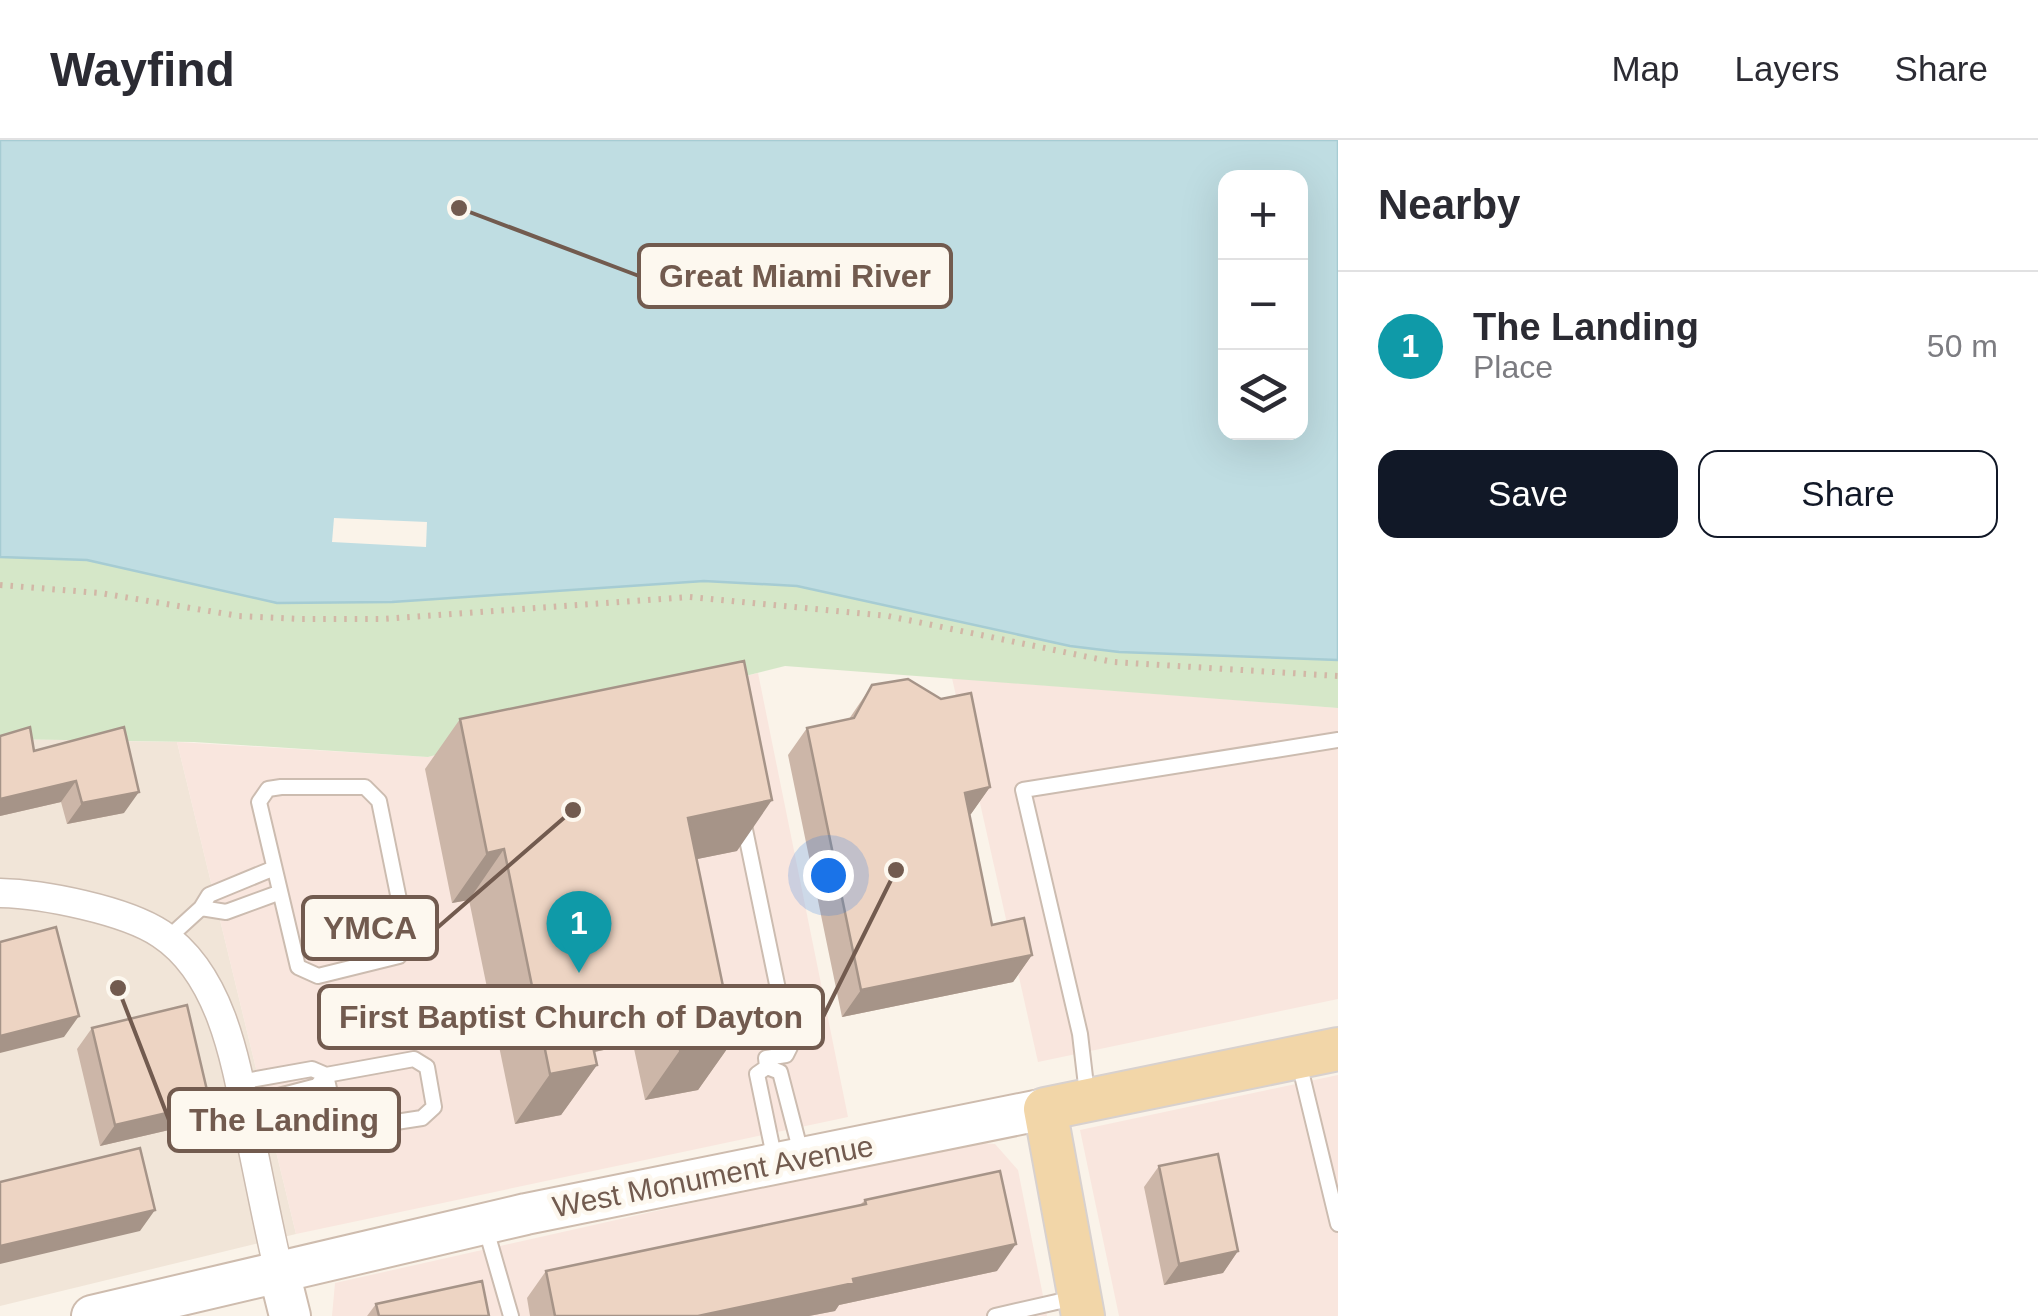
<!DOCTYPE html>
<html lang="en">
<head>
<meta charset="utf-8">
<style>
	body { margin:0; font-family:Arial,sans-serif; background:#f2f2f3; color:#2b2b33 }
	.controls { position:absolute; right:30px; top:30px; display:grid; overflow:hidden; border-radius:20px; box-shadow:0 10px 40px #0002 }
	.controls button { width:90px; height:90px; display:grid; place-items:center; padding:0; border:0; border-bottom:2px solid #e1e1e2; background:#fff; color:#2b2b33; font:50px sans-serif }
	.you { position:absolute; left:828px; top:735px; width:35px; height:35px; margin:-25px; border:8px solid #fff; border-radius:50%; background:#1a73e8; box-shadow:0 0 0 15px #1a73e833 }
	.badge { display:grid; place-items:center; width:65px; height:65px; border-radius:50%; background:#111827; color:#fff; font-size:32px; font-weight:700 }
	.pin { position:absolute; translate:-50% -82px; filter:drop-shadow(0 2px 5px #0008) }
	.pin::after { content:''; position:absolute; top:52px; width:35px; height:30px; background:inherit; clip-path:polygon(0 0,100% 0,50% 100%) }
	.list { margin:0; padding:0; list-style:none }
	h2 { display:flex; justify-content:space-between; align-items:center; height:130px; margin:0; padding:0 40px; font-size:42px }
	h2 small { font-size:32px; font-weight:400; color:#7c7c81 }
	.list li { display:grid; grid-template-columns:65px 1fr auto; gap:30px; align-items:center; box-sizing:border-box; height:150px; padding:0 40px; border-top:2px solid #e1e1e2 }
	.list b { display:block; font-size:38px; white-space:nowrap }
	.list p { margin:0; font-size:32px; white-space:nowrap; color:#7c7c81 }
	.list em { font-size:32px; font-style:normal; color:#7c7c81 }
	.actions { display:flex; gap:20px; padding:30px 40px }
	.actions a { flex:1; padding:22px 0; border:2px solid #111827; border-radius:20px; text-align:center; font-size:35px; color:#111827 }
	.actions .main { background:#111827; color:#fff }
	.icon { flex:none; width:55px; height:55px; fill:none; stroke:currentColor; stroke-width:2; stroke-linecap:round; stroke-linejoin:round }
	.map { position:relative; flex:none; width:1338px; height:1176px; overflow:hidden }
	header { display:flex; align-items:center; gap:60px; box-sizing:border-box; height:140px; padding:0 50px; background:#fff; border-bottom:2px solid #e1e1e2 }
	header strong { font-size:48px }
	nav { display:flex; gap:55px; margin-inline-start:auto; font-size:35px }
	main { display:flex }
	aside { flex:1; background:#fff }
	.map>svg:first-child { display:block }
	.residential { fill:#f1e5d8 }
	.commercial { fill:#f9e6de }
	.green { fill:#d5e7c8 }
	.water { fill:#bfdde2; stroke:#a6ccd3; stroke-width:2.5; fill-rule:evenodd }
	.pier { fill:#faf3e9 }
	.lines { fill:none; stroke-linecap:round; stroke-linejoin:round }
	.lane-casing { stroke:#ccbcb0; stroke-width:18 }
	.street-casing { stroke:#ccbcb0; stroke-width:31 }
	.secondary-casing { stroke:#cebcae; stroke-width:44 }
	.primary-casing { stroke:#d8d1ce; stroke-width:46 }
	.path { stroke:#d2b7a6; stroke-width:6; stroke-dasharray:2.5 8; stroke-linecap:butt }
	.lane { stroke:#fff; stroke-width:14 }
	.street { stroke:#fff; stroke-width:28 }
	.secondary { stroke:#fff; stroke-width:40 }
	.primary { stroke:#f2d6a8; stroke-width:42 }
	.wall { fill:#ccb6a8 }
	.shaded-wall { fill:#a69488 }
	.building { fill:#edd4c3; stroke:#a69488; stroke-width:2.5 }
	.labels { text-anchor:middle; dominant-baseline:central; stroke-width:9; stroke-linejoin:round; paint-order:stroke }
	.street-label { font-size:30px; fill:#725b4f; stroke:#fdf8ef }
	.leader { fill:none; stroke:#725b4f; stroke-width:4 }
	.callout-dot { fill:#725b4f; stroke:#fdf8ef; stroke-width:4 }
	.callout { fill:#fdf8ef; stroke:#725b4f; stroke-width:4 }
	.callout-label { font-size:32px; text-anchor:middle; font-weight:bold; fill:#725b4f }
</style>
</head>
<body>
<header>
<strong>Wayfind</strong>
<nav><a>Map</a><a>Layers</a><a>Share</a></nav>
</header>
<main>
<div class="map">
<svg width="1338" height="1176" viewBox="0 0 1338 1176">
	<rect width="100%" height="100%" fill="#faf3e9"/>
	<path class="residential" d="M0 599 177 602 296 1094 0 1166Z"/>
	<path class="commercial" d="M758 533 848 977 296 1094 177 602 428 617Z
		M952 538 1338 568V859L1038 922Z
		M1338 935V1176H1119L1080 990Z
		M964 1002 995 1004 1018 1030 1047 1176H332L335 1143Z"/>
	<path class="green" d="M0 417 87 420 277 463 392 462 704 441 797 446 1119 512 1338 520V568L785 526 428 617 194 602 0 599Z"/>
	<path class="water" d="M0 0H1338V520L1119 512 1070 506 797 446 704 441 392 462 277 463 87 420 0 417ZM1226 38H1300V292H1226Z"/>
	<path class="pier" d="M334 378 427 382 426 407 332 402Z"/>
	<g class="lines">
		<g class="lane-casing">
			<path id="lane" d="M281 647H365L379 661 408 804 399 816 318 836 298 827 259 662 268 649Z
				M743 680 790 907 786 915 766 918 767 927
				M201 768 226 772 278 753
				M167 799 201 768 209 755 272 729
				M1299 923 1338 1084
				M240 942 312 929 326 935 414 919 427 927 434 967 422 978 344 990 337 985 326 935
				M1087 954 1080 894 1023 650 1338 600
				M244 965 317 946 326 935
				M775 1021 757 934 767 927 780 932 801 1013
				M485 1086 511 1176
				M995 1176 1074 1158"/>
		</g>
		<g class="street-casing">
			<path id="street" d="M0 753C43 754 125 770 161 794 226 837 238 936 252 1005 261 1048 269 1090 279 1132"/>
		</g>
		<g class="secondary-casing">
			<path id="secondary" d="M279 1132 290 1176
				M92 1176 526 1074 1045 969"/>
		</g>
		<g class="primary-casing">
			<path id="primary" d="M1083 1176 1045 969 1338 909"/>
		</g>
		<path class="path" d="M0 445 100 453 239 476 302 479H382L689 457 888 476 1113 522 1338 536"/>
		<use href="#lane" class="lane"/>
		<use href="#street" class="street"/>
		<use href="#secondary" class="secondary"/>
		<use href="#primary" class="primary"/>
	</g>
	<path class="wall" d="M872 545 990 647 970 675 992 785 1032 815 1013 842 842 877 788 615 807 588 849 579Z
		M460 579 737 711 697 719 734 899 698 950 645 960 633 904 594 912 597 925 561 975 515 984 469 760 452 763 425 629Z
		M0 596 34 611 124 673 67 684 61 662 0 676Z
		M92 888 210 963 195 984 100 1006 77 909Z
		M1159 1026 1238 1111 1223 1133 1164 1145 1144 1047Z
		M865 1060 997 1131 839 1165 835 1171 809 1176H530L527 1158 546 1131 860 1065Z
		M376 1164 489 1176H367Z"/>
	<path class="shaded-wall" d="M76 641 61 662 0 676V659Z
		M990 647 971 674 946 680 965 653Z
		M139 652 124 673 67 684 82 663Z
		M772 660 737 711 653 728 688 678Z
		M504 709 469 760 452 763 487 713Z
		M1032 815 1013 842 842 877 861 850Z
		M668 853 633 904 550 921 585 870Z
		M79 876 64 897 0 913V896Z
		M734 899 698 950 645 960 680 910Z
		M597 925 561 975 515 984 550 934Z
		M210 963 195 984 100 1006 115 985Z
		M155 1070 140 1091 0 1124V1106Z
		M1016 1104 997 1131 839 1165 835 1171 809 1176H698L853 1139Z
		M1238 1111 1223 1133 1164 1145 1179 1124Z"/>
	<path class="building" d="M744 521 772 660 688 678 734 899 680 910 668 853 585 870 597 925 550 934 504 709 487 713 460 579Z
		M908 539 941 559 971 553 990 647 965 653 992 785 1024 778 1032 815 861 850 807 588 854 578 872 545Z
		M30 587 34 611 124 587 139 652 82 663 76 641 0 659V596Z
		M56 787 79 876 0 896V802Z
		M187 865 210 963 115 985 92 888Z
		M140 1008 155 1070 0 1106V1042Z
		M1218 1014 1238 1111 1179 1124 1159 1026Z
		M1000 1031 1016 1104 853 1139 854 1143 698 1176H555L546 1131 866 1064 865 1060Z
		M482 1141 489 1176H379L376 1164Z"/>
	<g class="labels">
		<g class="street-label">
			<text transform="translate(713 1036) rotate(-11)">West Monument Avenue</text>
		</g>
	</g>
	<path class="leader" d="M459 68L639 136M573 670L437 788M896 730L823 877M118 848L169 980"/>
	<g class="callout-dot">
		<circle cx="459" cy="68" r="10"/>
		<circle cx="573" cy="670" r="10"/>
		<circle cx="896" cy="730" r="10"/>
		<circle cx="118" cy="848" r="10"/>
	</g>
	<g class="callout">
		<rect x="639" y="105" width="312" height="62" rx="10"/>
		<rect x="303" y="757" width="134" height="62" rx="10"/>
		<rect x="319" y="846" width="504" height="62" rx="10"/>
		<rect x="169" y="949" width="230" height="62" rx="10"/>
	</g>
	<g class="callout-label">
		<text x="795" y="147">Great Miami River</text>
		<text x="370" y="799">YMCA</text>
		<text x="571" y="888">First Baptist Church of Dayton</text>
		<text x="284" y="991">The Landing</text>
	</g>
</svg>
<div class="controls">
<button>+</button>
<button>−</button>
<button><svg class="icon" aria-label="layers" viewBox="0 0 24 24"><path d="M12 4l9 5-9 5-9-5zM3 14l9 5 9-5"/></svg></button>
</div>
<div class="you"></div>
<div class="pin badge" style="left:579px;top:833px;background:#0f9aa8">1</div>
</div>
<aside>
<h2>Nearby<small></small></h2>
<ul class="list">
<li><span class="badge" style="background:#0f9aa8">1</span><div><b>The Landing</b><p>Place</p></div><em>50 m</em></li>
</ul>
<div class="actions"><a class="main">Save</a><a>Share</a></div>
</aside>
</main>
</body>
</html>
